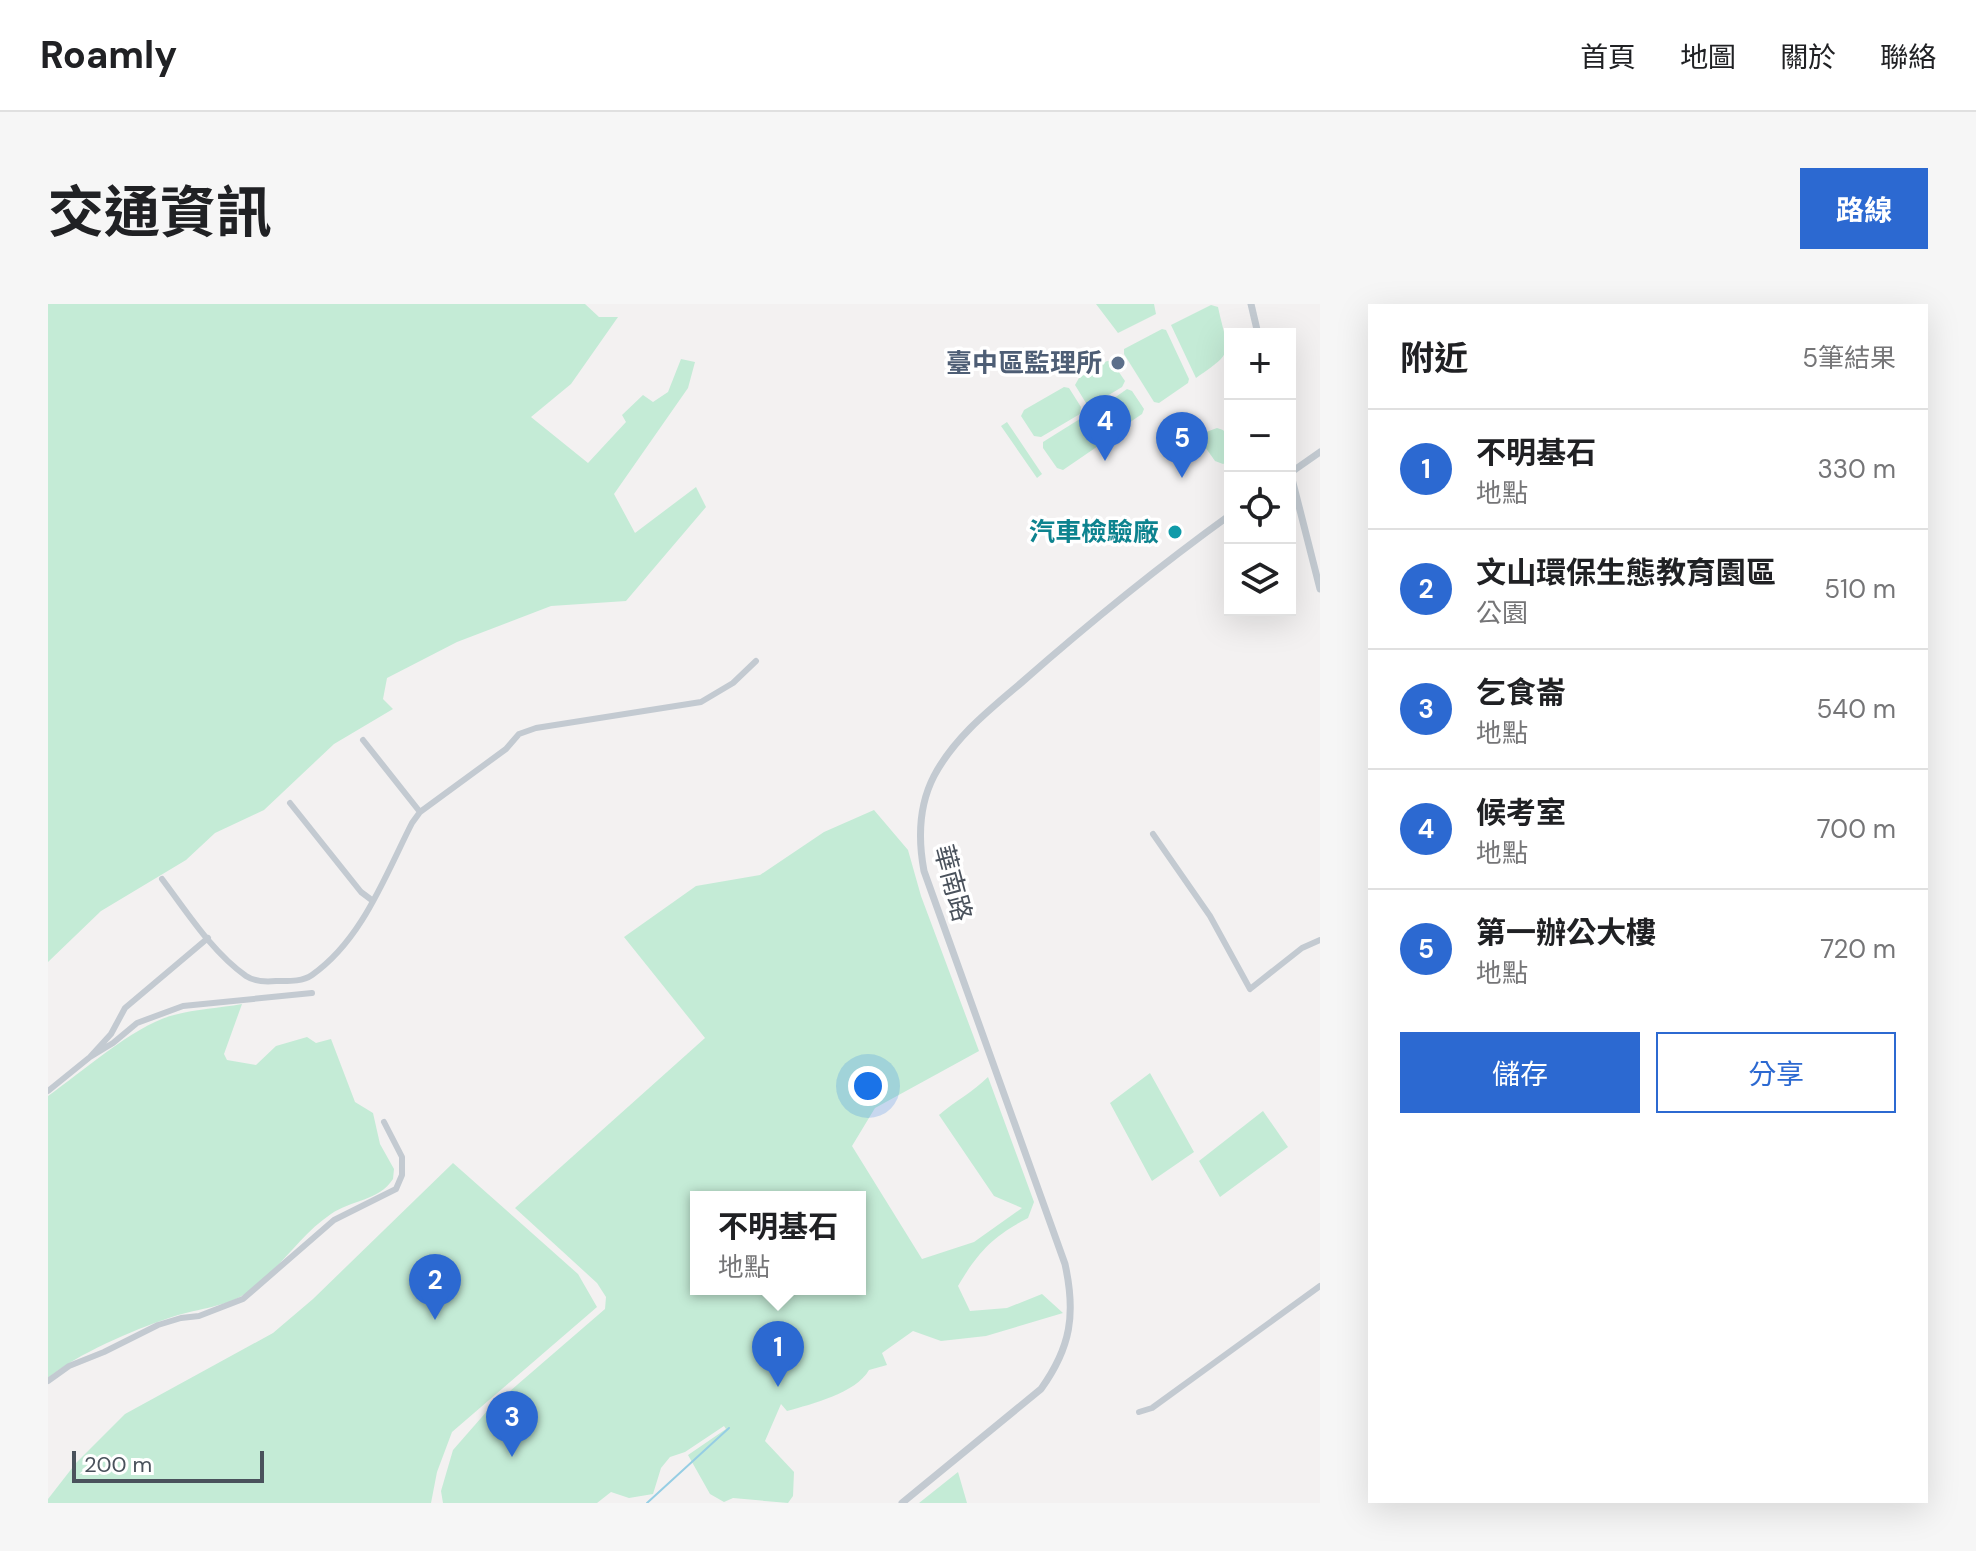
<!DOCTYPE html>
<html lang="zh-TW">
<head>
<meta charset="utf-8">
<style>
	body { margin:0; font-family:"DM Sans","Noto Sans TC",sans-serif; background:#f6f6f6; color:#202124 }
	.controls { position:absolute; right:24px; top:24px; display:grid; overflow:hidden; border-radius:0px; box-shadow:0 8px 32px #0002 }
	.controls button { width:72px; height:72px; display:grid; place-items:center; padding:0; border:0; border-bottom:2px solid #e0e0e0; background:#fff; color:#202124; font:40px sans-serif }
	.scale { position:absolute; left:24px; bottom:20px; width:192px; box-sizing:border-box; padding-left:8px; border:4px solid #4a525c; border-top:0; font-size:22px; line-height:28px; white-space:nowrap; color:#4a525c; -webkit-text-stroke:6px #fff; paint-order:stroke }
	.you { position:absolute; left:820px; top:782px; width:28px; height:28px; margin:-20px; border:6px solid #fff; border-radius:50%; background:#1a73e8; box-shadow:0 0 0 12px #1a73e833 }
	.badge { display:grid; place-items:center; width:52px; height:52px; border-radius:50%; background:#2c69d1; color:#fff; font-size:26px; font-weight:700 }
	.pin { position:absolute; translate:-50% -66px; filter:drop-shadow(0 2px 4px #0008) }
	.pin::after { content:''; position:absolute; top:42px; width:28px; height:24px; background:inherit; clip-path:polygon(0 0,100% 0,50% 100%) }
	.popup { position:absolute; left:642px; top:887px; width:176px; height:104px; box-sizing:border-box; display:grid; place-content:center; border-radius:0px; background:#fff; filter:drop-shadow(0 2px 6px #0005); font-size:26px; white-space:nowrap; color:#757577 }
	.popup b { font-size:30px; color:#202124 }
	.popup::after { content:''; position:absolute; left:50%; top:100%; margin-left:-16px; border:16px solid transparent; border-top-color:#fff }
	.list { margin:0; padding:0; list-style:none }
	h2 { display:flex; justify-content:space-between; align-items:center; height:104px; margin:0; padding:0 32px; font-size:34px }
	h2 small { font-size:26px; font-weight:400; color:#757577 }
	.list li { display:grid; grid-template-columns:52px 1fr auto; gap:24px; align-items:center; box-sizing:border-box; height:120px; padding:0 32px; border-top:2px solid #e0e0e0 }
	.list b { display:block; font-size:30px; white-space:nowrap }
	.list p { margin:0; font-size:26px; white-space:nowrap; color:#757577 }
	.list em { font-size:26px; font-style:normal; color:#757577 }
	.actions { display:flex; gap:16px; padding:24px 32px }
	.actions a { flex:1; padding:18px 0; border:2px solid #2c69d1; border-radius:0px; text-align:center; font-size:28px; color:#2c69d1 }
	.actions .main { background:#2c69d1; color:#fff }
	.icon { flex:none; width:44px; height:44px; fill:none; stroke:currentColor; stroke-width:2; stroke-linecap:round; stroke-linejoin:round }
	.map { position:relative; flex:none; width:1272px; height:1199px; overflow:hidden; border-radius:0px }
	header { display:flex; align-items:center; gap:48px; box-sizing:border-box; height:112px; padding:0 40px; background:#fff; border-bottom:2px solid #e0e0e0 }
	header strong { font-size:38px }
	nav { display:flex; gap:44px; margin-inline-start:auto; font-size:28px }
	.intro { display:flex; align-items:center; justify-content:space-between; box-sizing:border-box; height:192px; padding:0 48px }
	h1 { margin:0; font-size:56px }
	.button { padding:20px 36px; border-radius:0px; background:#2c69d1; color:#fff; font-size:28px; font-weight:700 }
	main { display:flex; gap:48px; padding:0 48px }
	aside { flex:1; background:#fff; border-radius:0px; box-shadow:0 8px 32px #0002 }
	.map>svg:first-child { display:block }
	.green { fill:#c4ebd6; fill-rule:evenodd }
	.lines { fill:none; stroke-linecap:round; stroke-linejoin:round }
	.stream { stroke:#96cee4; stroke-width:2 }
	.minor { stroke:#c3cad1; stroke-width:6 }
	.tertiary { stroke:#c3cad1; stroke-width:7 }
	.service-dot { fill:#5c6f8a; stroke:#fff; stroke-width:3 }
	.culture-dot { fill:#0f9aa8; stroke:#fff; stroke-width:3 }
	.labels { text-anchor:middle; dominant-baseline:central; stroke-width:7; stroke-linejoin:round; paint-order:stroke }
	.service-label { font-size:26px; font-weight:bold; fill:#4e5e75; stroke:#fff; text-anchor:end }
	.culture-label { font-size:26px; font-weight:bold; fill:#0d838f; stroke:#fff; text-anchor:end }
	.street-label { font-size:26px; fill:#4a525c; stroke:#fff }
</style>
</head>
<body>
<header>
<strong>Roamly</strong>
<nav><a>首頁</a><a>地圖</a><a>關於</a><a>聯絡</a></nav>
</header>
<div class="intro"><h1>交通資訊</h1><a class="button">路線</a></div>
<main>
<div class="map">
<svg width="1272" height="1199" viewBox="0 0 1272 1199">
	<rect width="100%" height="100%" fill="#f3f1f1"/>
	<path class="green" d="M0 0H537L551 13H570L523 80 483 113 540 159 578 118 574 111 595 91 605 98 620 88 633 55 647 58 640 84 566 190 587 229 648 183 658 203 578 297 503 302 409 338 339 374 335 395 345 405 286 440 216 506 167 529 138 556 53 607 0 658Z
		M1048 0H1106L1108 10 1070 29Z
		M1163 1 1170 3C1180 50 1189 46 1148 74L1123 21Z
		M1114 25 1118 26 1141 75 1140 79 1111 99 1106 98 1076 50V45Z
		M1059 57 1064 58 1077 77 1074 83 1044 101 1038 99 1027 81 1031 74Z
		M1016 83 1021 84 1033 103 1032 110 993 133 986 132 973 112 976 106Z
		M1079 85 1084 87 1096 105 1094 110 1063 131 1058 130 1045 109Z
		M1035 113 1041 115 1053 134V140L1015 166 1009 164 995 144V138Z
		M959 118 994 170 989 174 953 122Z
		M1169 124 1175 126 1182 134V157L1175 160 1167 157 1155 140 1158 128Z
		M826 506 860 546 873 592 931 747 827 804 804 842 874 955 926 938 974 904 946 892 891 811C907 797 925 788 940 773L986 898 980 914C945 932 930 948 910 982L922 1007 959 1004 994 990 1015 1009 938 1032 893 1037 865 1027 834 1049 839 1061 821 1066C808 1089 764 1100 739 1107L733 1100 717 1137 746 1168 745 1192 740 1199 685 1194 676 1198 662 1190 640 1151 678 1125 676 1122 637 1148 622 1153 613 1164 605 1190 581 1194 563 1188 549 1199H395L393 1187 405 1146 440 1106 557 1005 558 993 549 979 467 904 657 734 576 633 648 582 712 571 776 528ZM648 893H812V985H648Z
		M194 700 176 750 179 756 208 761 228 742 259 733 268 739 283 735 307 798 325 809 332 840 346 865 345 875C331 897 303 896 283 910 250 932 230 969 197 990 175 1004 145 1005 121 1014 85 1026 29 1050 0 1074V792C34 768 88 720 126 711 148 705 172 704 194 700Z
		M1102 769 1146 848 1104 877 1062 799Z
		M1215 807 1240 843 1172 893 1151 857Z
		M405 859 530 970 549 1003 404 1128 389 1168 383 1199H0V1195L28 1159 77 1110 225 1029 265 995Z
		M910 1168 919 1199H871Z"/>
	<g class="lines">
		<path class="stream" d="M599 1199 681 1124"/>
		<path class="minor" d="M315 436 372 508
			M242 499 313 588 325 597
			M1105 530 1162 612 1202 685 1254 644 1272 636
			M114 575C139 608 164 648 198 672 207 678 218 678 228 677 240 677 254 678 264 671 314 636 337 572 364 519L372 508 458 445 471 430 488 424 653 398 685 379 708 357
			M42 753 65 739 89 719 135 702 264 689
			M0 787 42 753 63 730 77 704 160 634
			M0 1077 21 1062 56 1048 110 1021 133 1014 151 1012 195 995 286 916 348 885 354 871V853L336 818
			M1091 1108 1104 1104 1272 982"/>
		<path class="tertiary" d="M1203 0 1210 30
			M1242 167 1272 285
			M1242 169 1272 148
			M854 1199 993 1085C1023 1043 1028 1010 1017 960L876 567C870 535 871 501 886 472 906 434 941 406 973 379 1040 320 1110 263 1182 211"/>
	</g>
	<circle class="service-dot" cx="1070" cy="59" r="8"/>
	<circle class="culture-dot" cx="1127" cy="228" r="8"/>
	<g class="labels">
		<g class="service-label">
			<text x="1054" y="59">臺中區監理所</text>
		</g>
		<g class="culture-label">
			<text x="1111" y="228">汽車檢驗廠</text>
		</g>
		<g class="street-label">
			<text transform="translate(905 579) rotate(75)">華南路</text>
		</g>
	</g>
</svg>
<div class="controls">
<button>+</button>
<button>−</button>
<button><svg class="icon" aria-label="locate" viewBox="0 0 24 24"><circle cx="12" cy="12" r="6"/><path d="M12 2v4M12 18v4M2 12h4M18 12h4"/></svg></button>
<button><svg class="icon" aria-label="layers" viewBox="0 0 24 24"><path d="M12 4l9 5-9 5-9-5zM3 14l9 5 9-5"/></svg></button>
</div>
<div class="scale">200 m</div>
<div class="you"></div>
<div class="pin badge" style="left:730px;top:1083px">1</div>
<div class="popup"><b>不明基石</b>地點</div>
<div class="pin badge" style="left:387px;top:1016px">2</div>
<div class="pin badge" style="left:464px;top:1153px">3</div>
<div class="pin badge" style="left:1057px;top:157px">4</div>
<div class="pin badge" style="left:1134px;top:174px">5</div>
</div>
<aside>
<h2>附近<small>5筆結果</small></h2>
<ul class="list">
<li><span class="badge">1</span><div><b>不明基石</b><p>地點</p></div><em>330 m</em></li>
<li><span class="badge">2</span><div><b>文山環保生態教育園區</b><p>公園</p></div><em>510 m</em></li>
<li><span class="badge">3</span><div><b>乞食崙</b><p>地點</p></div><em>540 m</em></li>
<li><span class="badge">4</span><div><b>候考室</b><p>地點</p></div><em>700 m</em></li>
<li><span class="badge">5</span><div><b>第一辦公大樓</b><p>地點</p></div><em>720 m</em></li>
</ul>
<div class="actions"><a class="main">儲存</a><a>分享</a></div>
</aside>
</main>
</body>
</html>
